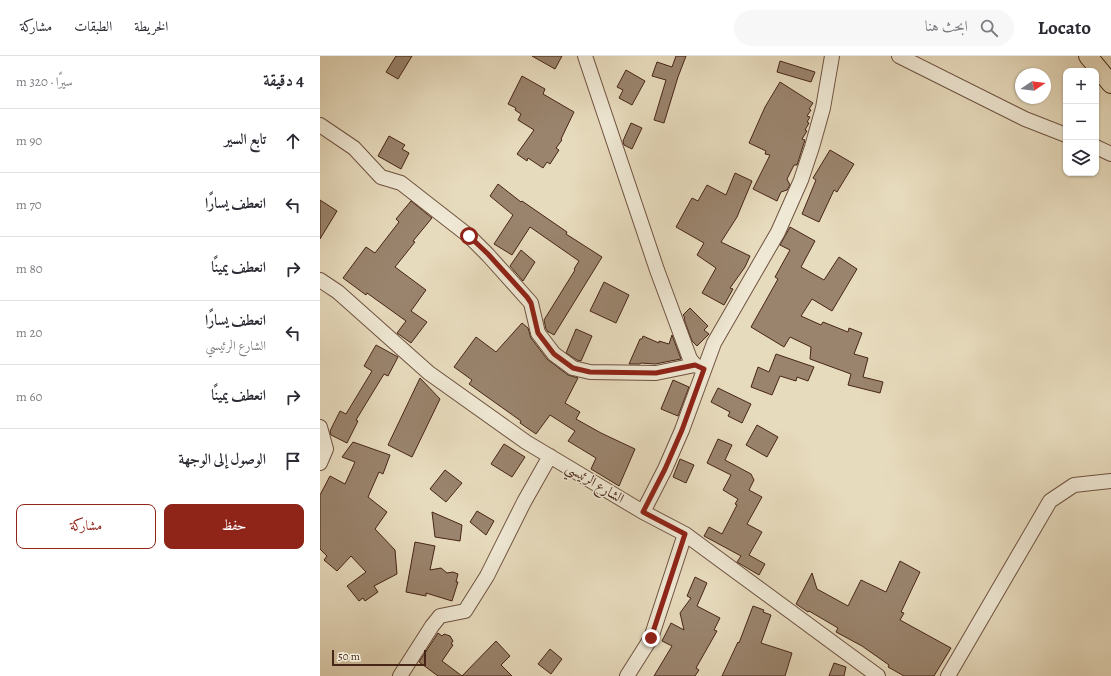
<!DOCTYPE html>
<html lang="ar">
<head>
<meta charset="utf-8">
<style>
	body { margin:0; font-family:Alegreya,Amiri,serif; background:#f7f7f7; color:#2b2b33; direction:rtl }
	.controls { position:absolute; right:12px; top:12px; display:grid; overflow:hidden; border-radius:8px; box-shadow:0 1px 3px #0004 }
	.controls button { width:36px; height:36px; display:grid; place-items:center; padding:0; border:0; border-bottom:1px solid #e1e1e2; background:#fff; color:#2b2b33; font:20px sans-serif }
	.compass { position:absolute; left:695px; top:12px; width:36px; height:36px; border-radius:50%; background:#fff; box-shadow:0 1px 3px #0004; rotate:77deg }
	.scale { position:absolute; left:12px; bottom:10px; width:94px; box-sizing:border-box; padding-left:4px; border:2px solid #472517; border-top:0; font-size:11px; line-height:14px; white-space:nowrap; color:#472517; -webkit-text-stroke:3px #efe8d4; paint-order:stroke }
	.stop { position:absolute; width:12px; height:12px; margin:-9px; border:3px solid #8f2418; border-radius:50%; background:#fff }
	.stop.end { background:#8f2418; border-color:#fff; box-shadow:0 1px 4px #0008 }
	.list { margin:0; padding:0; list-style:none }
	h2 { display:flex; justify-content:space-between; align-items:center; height:52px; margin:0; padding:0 16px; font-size:17px }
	h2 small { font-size:13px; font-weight:400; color:#7c7c81 }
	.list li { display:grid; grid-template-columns:26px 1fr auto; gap:12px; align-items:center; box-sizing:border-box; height:64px; padding:0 16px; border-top:1px solid #e1e1e2 }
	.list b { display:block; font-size:15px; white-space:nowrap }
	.list p { margin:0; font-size:13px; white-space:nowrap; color:#7c7c81 }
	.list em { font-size:13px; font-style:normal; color:#7c7c81 }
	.actions { display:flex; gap:8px; padding:12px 16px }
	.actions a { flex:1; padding:9px 0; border:1px solid #8f2418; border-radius:8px; text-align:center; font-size:14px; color:#8f2418 }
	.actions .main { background:#8f2418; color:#fff }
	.icon { flex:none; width:22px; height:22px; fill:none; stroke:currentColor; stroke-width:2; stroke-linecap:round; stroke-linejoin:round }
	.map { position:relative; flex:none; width:791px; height:620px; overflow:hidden; direction:ltr }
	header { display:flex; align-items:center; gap:24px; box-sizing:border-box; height:56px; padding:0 20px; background:#fff; border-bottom:1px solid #e1e1e2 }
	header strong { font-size:19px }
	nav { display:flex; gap:22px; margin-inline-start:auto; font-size:14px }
	.search { width:280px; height:36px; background:#f7f7f7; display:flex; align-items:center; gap:10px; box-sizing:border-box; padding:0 14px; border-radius:22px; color:#7c7c81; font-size:15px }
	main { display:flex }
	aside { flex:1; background:#fff }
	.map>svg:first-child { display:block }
	.building { fill:#9a846d; stroke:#472517 }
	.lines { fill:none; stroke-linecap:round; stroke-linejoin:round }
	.minor-casing { stroke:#6f5240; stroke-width:16 }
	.major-casing { stroke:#472517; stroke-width:20 }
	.minor { stroke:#efe8d4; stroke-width:14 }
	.major { stroke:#e7dbbd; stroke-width:18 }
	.route { stroke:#8f2418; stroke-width:5 }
	.labels { text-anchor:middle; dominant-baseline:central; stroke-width:3; stroke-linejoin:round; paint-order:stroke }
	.street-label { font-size:14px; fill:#472517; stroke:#efe8d4 }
</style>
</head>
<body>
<header>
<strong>Locato</strong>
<div class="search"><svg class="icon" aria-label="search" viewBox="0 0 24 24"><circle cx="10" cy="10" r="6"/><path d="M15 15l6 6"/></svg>ابحث هنا</div>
<nav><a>الخريطة</a><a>الطبقات</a><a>مشاركة</a></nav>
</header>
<main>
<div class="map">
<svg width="791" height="620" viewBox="0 0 791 620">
	<rect width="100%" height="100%" fill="#e7dbbd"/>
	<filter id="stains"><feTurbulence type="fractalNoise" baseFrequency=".005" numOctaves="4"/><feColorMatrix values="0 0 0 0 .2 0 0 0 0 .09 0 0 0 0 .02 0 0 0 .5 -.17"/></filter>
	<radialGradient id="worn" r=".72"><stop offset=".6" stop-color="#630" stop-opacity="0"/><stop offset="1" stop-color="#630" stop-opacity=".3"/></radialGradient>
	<path class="building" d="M76 0H92L78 23 66 16Z
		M212 0H242L235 13Z
		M356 0H366L358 21 344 67 334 64 346 24 332 20 337 6 352 11Z
		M460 5 495 16 491 26 457 16Z
		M306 14 325 25 312 49 299 42 303 34 297 31Z
		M202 20 225 33 223 38 254 56 241 83 242 84 236 92 239 94 230 108 227 106 223 112 208 102 207 105 197 98 214 74 198 64 201 58 195 54 196 52 188 48Z
		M460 26 493 47 489 53 491 54 487 60 490 61 487 66 489 67 485 74 487 75 482 83 485 84 477 109H474L467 123 470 129 467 134 461 136 457 145 433 133 450 99 445 98 446 95 429 87 445 51Z
		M311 67 322 72 312 93 304 89 303 85Z
		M69 80 85 89 82 93 89 97 81 113 58 100Z
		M510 94 534 108 517 136 514 134 499 166 482 158 496 124 493 122Z
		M415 117 432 125 417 161 401 186 430 200 425 211 410 232 413 233 404 249 382 237 396 212 377 199 384 187 356 171 372 142 378 145 387 129 406 139Z
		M178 128 201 146 202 145 247 176 246 178 282 201 234 279 229 276H228L226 273 224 264 255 214 254 213 259 205 210 171 192 199 174 188 193 159 170 140Z
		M0 144 17 155 0 183Z
		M91 145 112 162 93 185 95 186 75 211 106 234 91 255 107 266 91 287 77 277 86 265 47 237 46 239 23 222 46 191 55 197 79 166 76 163Z
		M470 171 495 185 481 211 504 224 519 201 537 213 512 255 492 243 481 260 501 269 503 266 528 276 529 272 542 277 534 298 548 302 543 321 563 326 560 337 528 329 531 318 490 303 491 291 470 281 464 291 431 271 458 223 455 221 470 194 460 189Z
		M201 194 215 206 203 225 190 210Z
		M284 226 309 239 296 267 270 255Z
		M370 252 388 270 384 274 389 278 377 290 372 285 364 263 365 262 363 259Z
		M202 267 208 272 211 282 227 303 248 319 258 322 245 347 260 356 256 363 281 377 315 393 299 430 271 413 276 402 248 385 255 375 230 359 216 378 200 367 201 365 149 328 152 324 134 311 156 281 176 296Z
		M256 273 272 280 261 305 257 304 246 297Z
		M352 279 361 303 335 308 321 307 320 308H309L320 283H322L323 280 339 287V285L349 288Z
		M56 289 78 301 68 320 64 318 36 364 38 365 27 387 11 379 10 375 20 355 26 358 52 315 44 310Z
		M456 298 494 311 488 325 477 321 476 325 460 320 452 339 431 331 438 311 449 316Z
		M100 322 120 343 92 401 68 389Z
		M353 324 369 331 358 360 341 353Z
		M398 332 431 348 422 367 408 360 410 356 391 346Z
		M437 369 458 381 447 401 426 389Z
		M398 383 412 389 405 404 431 418 434 424 429 434 442 441 427 468 442 476 429 499 445 508 439 519 417 506 421 500 384 480 389 471 402 478 417 449 415 448 418 443 403 434 411 419 387 407Z
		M33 386 70 399 63 418 59 416 48 441 67 456 55 473 75 494 77 518 54 530 58 536 45 545 43 542 39 545 27 530 46 516 31 500 17 515 4 504 7 500 0 493V439L10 420 25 428 35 406 22 401Z
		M184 388 205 401 192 421 171 408Z
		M360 403 374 409 366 427 353 421Z
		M125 414 142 427 126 446 110 433Z
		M157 455 174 465 166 479 150 466Z
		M112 456 142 469 140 485 115 481Z
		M95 486 115 490 110 514 121 512 127 517 133 516 138 518 136 526H138L132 545 106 537V540L86 536Z
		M580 505 600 516 581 556 584 557 580 564 631 592 614 620H584L568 611 569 609 542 590 516 576 518 572 489 555 488 556 476 548 492 517 497 533 528 550 541 524 566 536Z
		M375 521 387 527 377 550 400 562 394 574 397 575 376 612 379 614 375 620H334L352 590 342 585 351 567 364 574 360 557 371 542 367 540Z
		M433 550 444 554 443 556 451 559 441 587 472 597 465 620H402L418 586 419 587Z
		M118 577 122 580 124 578 130 580 133 585 131 588 133 589 122 605 142 620 176 585 190 600 181 609 192 620H118L99 606Z
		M230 593 242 603 231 618 218 608Z
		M514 607 526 611 524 620H509Z"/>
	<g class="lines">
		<g class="minor-casing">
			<path id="minor" d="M265 0 337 214 370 303 375 309 382 312
				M579 0 705 63 746 79
				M0 69 34 92 61 121 81 127 149 180 168 199 211 247 218 277 234 298 253 312 270 316 336 317 375 309
				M776 91 791 98
				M0 224 18 236 109 317 206 386 323 456 365 478 558 620
				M0 371 6 393 0 407
				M323 456 345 413 362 374 394 287 458 176 481 124 492 91 503 52 512 0
				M80 620 112 570 120 560 145 555 167 520 204 446 230 400
				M307 620 331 582 365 478
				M628 620 730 445 754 429 791 425"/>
		</g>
		<g class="major-casing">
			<path id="major" d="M768 0 791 28"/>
		</g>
		<use href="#minor" class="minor"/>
		<use href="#major" class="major"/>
	</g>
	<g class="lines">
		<path class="route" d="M149 180 168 198 207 241 211 247 218 277 234 298 253 312 270 316 336 317 375 309 384 313 362 374 345 413 323 456 365 478 331 582"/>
	</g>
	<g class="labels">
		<g class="street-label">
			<text transform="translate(275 427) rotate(31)">الشارع الرئيسي</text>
		</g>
	</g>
	<rect width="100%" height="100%" filter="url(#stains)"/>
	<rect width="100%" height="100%" fill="url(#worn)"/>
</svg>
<div class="controls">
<button>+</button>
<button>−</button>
<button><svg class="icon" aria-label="layers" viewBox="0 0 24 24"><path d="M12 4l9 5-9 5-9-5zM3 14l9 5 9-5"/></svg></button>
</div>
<svg class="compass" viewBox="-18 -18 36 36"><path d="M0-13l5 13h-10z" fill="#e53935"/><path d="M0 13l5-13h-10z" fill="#7c7c81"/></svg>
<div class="scale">50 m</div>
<div class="stop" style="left:149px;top:180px"></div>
<div class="stop end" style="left:331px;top:582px"></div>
</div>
<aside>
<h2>4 دقيقة<small>سيرًا · 320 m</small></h2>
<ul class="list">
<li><svg class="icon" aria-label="ahead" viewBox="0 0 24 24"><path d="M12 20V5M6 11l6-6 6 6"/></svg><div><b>تابع السير</b></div><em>90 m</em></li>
<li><svg class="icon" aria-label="left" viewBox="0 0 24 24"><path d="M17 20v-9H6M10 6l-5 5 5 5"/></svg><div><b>انعطف يسارًا</b></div><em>70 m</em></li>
<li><svg class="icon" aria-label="right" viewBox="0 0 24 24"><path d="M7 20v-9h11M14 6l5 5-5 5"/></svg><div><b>انعطف يمينًا</b></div><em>80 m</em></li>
<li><svg class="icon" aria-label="left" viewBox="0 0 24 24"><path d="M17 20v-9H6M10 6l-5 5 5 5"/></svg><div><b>انعطف يسارًا</b><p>الشارع الرئيسي</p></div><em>20 m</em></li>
<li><svg class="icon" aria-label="right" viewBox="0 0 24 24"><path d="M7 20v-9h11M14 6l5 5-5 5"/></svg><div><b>انعطف يمينًا</b></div><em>60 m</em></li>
<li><svg class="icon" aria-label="arrive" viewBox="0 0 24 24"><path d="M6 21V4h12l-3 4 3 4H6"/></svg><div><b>الوصول إلى الوجهة</b></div></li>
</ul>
<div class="actions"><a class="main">حفظ</a><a>مشاركة</a></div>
</aside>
</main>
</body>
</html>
